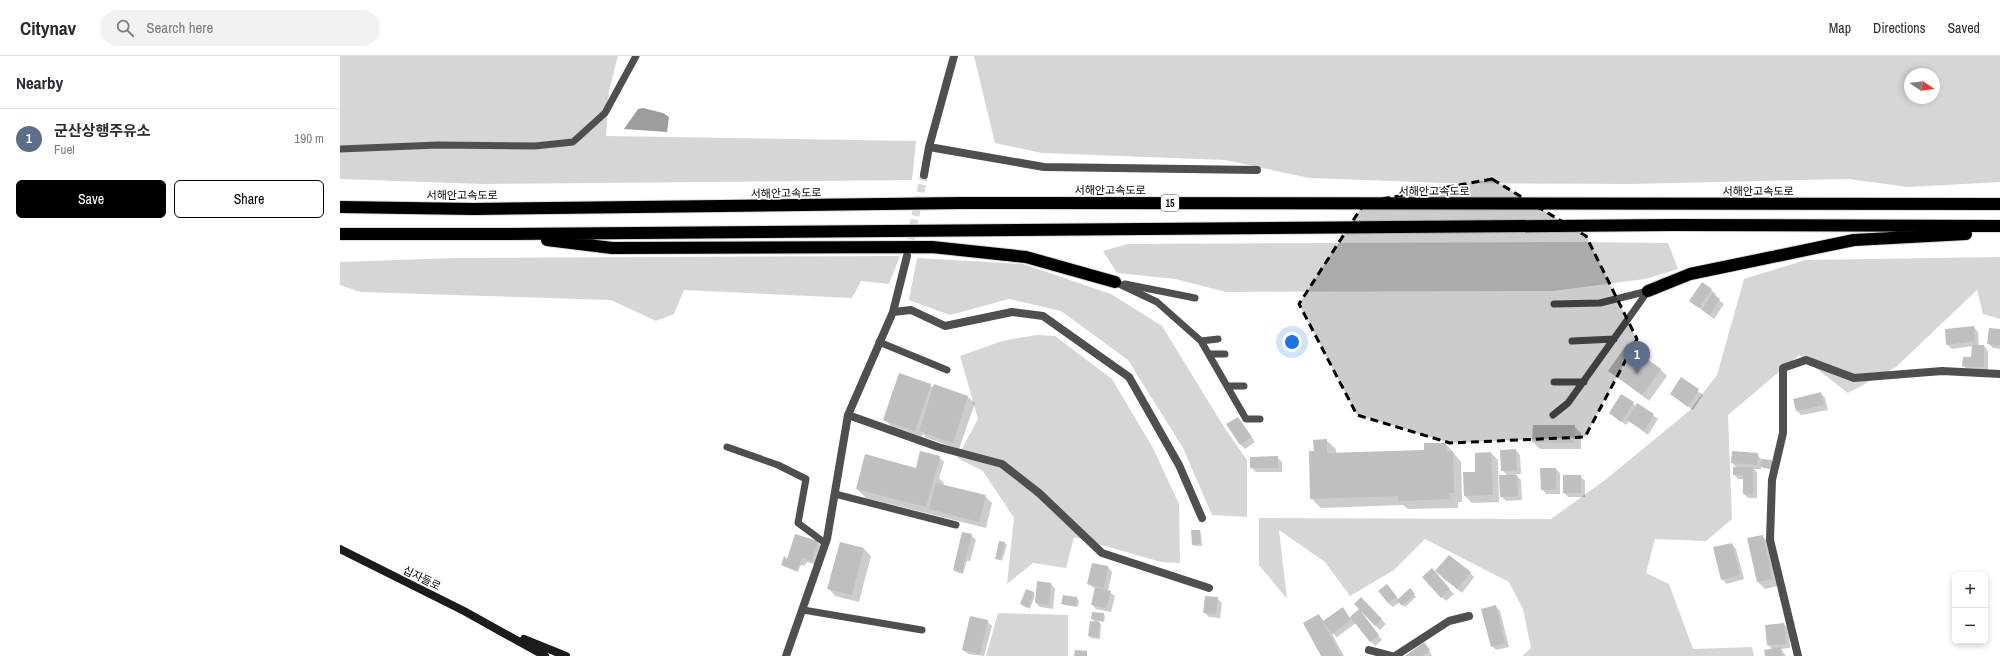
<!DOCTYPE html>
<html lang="en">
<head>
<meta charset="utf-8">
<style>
	body { margin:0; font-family:"Archivo Narrow","Noto Sans KR",sans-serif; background:#f2f2f3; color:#2b2b33 }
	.controls { position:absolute; right:12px; bottom:12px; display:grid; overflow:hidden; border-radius:6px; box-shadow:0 2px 6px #0003 }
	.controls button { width:36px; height:36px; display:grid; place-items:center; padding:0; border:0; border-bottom:1px solid #e1e1e2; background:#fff; color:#2b2b33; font:20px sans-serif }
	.compass { position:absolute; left:1564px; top:12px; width:36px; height:36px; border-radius:50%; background:#fff; box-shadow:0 2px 6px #0003; rotate:103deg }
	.you { position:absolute; left:952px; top:286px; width:14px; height:14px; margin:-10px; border:3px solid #fff; border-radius:50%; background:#1a73e8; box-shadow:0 0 0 6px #1a73e833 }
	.badge { display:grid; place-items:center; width:26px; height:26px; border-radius:50%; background:#000; color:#fff; font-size:13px; font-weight:700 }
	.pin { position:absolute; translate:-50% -33px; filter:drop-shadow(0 1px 2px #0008) }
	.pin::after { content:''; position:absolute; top:21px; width:14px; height:12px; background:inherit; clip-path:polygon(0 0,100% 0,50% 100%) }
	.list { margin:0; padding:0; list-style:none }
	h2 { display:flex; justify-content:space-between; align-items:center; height:52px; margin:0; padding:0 16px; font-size:17px }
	h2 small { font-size:13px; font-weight:400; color:#7c7c81 }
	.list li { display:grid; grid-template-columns:26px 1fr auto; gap:12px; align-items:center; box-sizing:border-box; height:60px; padding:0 16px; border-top:1px solid #e1e1e2 }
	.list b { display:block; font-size:15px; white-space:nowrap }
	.list p { margin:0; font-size:13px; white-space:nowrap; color:#7c7c81 }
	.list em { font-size:13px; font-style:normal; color:#7c7c81 }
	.actions { display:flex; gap:8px; padding:12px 16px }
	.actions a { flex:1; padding:9px 0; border:1px solid #000; border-radius:6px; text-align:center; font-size:14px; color:#000 }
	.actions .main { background:#000; color:#fff }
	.icon { flex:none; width:22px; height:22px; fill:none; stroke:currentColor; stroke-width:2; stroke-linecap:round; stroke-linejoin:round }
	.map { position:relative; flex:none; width:1660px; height:600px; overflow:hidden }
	header { display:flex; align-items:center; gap:24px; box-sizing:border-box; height:56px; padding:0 20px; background:#fff; border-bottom:1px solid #e1e1e2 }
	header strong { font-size:19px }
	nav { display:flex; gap:22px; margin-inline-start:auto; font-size:14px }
	.search { width:280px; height:36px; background:#f2f2f3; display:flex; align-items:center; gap:10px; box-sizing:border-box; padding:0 14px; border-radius:22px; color:#7c7c81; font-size:15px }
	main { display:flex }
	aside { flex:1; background:#fff }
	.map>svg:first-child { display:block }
	.green { fill:#d6d6d6; fill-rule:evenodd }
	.water { fill:#9d9d9d }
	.shadow { fill:#0003 }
	.building { fill:#bfbfbf }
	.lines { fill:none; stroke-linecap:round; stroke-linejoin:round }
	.minor-tunnel { stroke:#d9d9d9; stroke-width:8; stroke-dasharray:8 4; stroke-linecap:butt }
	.motorway-casing { stroke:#dbdbdb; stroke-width:14 }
	.service { stroke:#4f4f4f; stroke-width:7 }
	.minor { stroke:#4f4f4f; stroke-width:8 }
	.secondary { stroke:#1c1c1c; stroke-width:8 }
	.motorway { stroke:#000; stroke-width:12 }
	.marked { fill:#000; fill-opacity:0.2; stroke:#000; stroke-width:3; stroke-dasharray:8 5; stroke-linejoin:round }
	.labels { text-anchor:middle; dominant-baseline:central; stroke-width:3.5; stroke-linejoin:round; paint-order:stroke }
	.shield { fill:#fff; stroke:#4c4c4c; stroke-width:1 }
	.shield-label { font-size:10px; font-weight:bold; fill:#000 }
	.street-label { font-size:11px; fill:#000; stroke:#fff }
</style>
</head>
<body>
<header>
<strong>Citynav</strong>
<div class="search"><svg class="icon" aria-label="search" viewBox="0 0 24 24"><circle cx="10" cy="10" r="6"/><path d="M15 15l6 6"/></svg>Search here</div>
<nav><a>Map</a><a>Directions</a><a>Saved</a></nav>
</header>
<main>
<aside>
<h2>Nearby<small></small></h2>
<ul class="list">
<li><span class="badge" style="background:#5c6f8a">1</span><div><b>군산상행주유소</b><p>Fuel</p></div><em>190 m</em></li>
</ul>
<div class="actions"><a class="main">Save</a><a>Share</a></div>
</aside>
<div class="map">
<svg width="1660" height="600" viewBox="0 0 1660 600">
	<rect width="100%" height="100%" fill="#fff"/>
	<path class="green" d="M0 0H278L269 34 266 80 576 85 572 124 142 128 0 123Z
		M634 0H1660V126L1568 131 1508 123 1292 128 1107 127 969 122 885 104 702 97 655 87ZM1570 18H1594V42H1570Z
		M1232 186 1328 187 1338 213 1305 223 1213 235 886 236 835 223 777 217 763 195 788 188Z
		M560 200 549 228 521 225 512 242 344 234 334 258 316 265 271 244 20 236 0 229V206L115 202Z
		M1660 201V263L1643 258 1637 234 1556 311 1508 337 1459 299 1388 359 1392 463 1366 485 1315 483 1306 517 1329 528 1353 593 1412 591 1414 600H1182L1191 592 1183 553 1169 526 1085 483 1054 514 1010 540 985 506 939 474 947 543 919 509V462L1211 463 1265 424 1349 355 1377 319 1404 223 1465 204Z
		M577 202 683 208 771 238 822 270 884 371 907 404V461L872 459 843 392 788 304 721 255 669 243 610 259 569 244Z
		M697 279 715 280 772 323 813 392 839 448 840 507 821 506 734 481 726 512 693 507 667 528 674 462 643 415 617 402 638 363 620 300 662 285Z
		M658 557 728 559V600H646Z"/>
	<path class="water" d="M303 52 323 57 329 61 327 76 284 73 298 53Z"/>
	<path class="shadow" d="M1371 234 1376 238 1374 240 1384 248 1374 263 1350 245Z
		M1634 271 1638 276 1639 290H1644L1648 295V315L1628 314 1623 310 1632 302 1633 290 1612 293 1607 288Z
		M1660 274V293L1653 292 1648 287Z
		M1320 313 1327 320 1309 345 1269 314Z
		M1341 323 1363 339 1353 354 1331 338Z
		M590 329 594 332 628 341 635 347 619 393 587 382 583 378 582 381 551 370 544 363Z
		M1481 338 1485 342 1488 354 1461 359 1457 355Z
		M1293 347 1296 351 1298 348 1318 363 1308 379 1289 365 1286 369 1270 357Z
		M898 362 915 386 905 393 901 389Z
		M1194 370H1234L1241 377V393H1200L1193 386Z
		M986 384 996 393V398L1085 395 1106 388 1121 406 1122 446H1118V452L1068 453 1063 449 981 452 971 442 975 396Z
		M1176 394 1180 399 1181 418H1175L1181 424 1182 444 1166 445 1161 440 1168 420 1162 414Z
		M1151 397 1158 404 1159 446 1132 447 1125 440 1124 417H1136Z
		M1417 398 1422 404 1432 405 1434 407 1433 414 1424 412 1421 410V413H1414L1417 416V442H1408L1404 438V423H1398L1394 418 1397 412 1392 407Z
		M599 401 604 406 599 422 604 427 603 430 645 440 652 447 646 472 526 442 517 433 579 414Z
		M937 401 942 406V416H916L911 411Z
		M1216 413 1220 417V438H1206L1202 433Z
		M1240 420 1245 425V441H1228L1224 437Z
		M859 475 861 477 862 490H855L853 488Z
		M631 479 636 484 630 505H627L623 518 616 516 614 514Z
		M1422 480 1429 487 1439 530 1425 533 1418 526 1409 483Z
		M477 486 482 490 476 509 467 506 464 510 461 509 458 516 442 509 445 502 448 503Z
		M665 487 667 489 662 505 656 502Z
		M1392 488 1396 493 1404 523 1387 528 1382 523Z
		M524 493 531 500 519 546 495 540 489 533Z
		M753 508 768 511 772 516 768 535 775 540 771 556 756 553 752 548 756 533 748 528Z
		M1130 517 1134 521 1122 537 1101 520Z
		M1096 518 1114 538 1106 545 1102 541Z
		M698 527 711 528 715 533 713 553 700 551 696 547Z
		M1051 534 1059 544 1070 534 1076 541 1065 551 1060 546 1053 551 1048 547Z
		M693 537 695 539 690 553 683 550 681 548Z
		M737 542 739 544 738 551 724 549 722 547Z
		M877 542 882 547 880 562 869 561 864 556Z
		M1021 543 1046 568 1040 574 1022 556 1021 557 1042 584 1035 590 1016 567 997 581 991 576 1004 600H982L979 560 985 566 1002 553 1010 562 1020 553Z
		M1155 550 1160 555 1169 591 1156 594 1152 590Z
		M763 558 765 560 764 566 758 565 761 569 760 583 751 582 749 580 756 567 752 563Z
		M647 565 652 570 644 600 628 598 623 594Z
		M1444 568 1449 573 1450 592 1441 593 1446 600H1426L1433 594 1428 589Z
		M1088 592 1092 600H1066Z"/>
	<path class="building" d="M1362 226 1372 233 1359 252 1349 245Z
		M1372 237 1380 243 1370 259 1362 254Z
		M1634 270 1635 285 1606 289 1605 273Z
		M1649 272 1660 273V289L1647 288Z
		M1287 288 1321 313 1302 339 1268 315Z
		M1632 289H1644V311L1622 310 1623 301H1631Z
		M559 317 591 328 575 375 543 364Z
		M1341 321 1359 333 1348 351 1330 338Z
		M594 328 628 340 613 387 579 375Z
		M1481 336 1484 349 1456 355 1453 343Z
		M1281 338 1294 346 1281 366 1269 357Z
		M1297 347 1314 358 1304 375 1287 364Z
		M898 361 912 381 900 389 886 368Z
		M1193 369H1235L1234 387 1192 386Z
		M987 383V397L1084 394V387H1106V396L1113 395 1114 437H1109L1110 443 1058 445V440L970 443 969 395H974L973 384Z
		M1176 393 1177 414 1161 415 1160 394Z
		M580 395 600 400 586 451 516 433 525 398 576 412Z
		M1392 395 1418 397 1417 409 1391 407Z
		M1151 396 1153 439 1124 440 1123 416H1135V397Z
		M938 400V412H910V401Z
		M1422 403 1432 404 1431 412 1421 411Z
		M1393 411H1413V438H1403V419H1393Z
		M1200 412H1216V434H1201Z
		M1159 419H1177L1178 440 1160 441Z
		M1223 419H1241V437H1223Z
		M596 427 646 439 639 466 589 453Z
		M851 474H860V488L852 489Z
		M622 476 632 478 622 516 613 514Z
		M455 478 478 485 472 505 463 502 456 515 441 509 444 500 447 503Z
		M1423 479 1432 523 1417 526 1407 482Z
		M659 485 665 486 660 504 655 503Z
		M500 486 524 492 512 539 487 533Z
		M1392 487 1400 519 1381 524 1373 491Z
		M1109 499 1131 516 1117 533 1095 515Z
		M752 507 768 510 764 532 747 528Z
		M1092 512 1110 533 1101 542 1082 521Z
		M697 525 711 527 709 549 695 547Z
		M1047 528 1057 541 1048 547 1038 535Z
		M755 531 771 535 766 552 751 549Z
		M1070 532 1075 538 1062 550 1057 544Z
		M686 533 694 536 688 551 680 548Z
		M723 539 737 541 736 550 721 548Z
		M865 540 878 541 876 558 863 557Z
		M1021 541 1042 563 1035 570 1014 548Z
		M1156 549 1165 587 1151 591 1141 553Z
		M1003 551 1011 564 992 578 983 565Z
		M1019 553 1039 579 1030 586 1010 561Z
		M752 556 764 557 763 565 751 563Z
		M979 558 1001 600H981L963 567Z
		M630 560 648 564 640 598 622 594Z
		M750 565 760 566 758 581 748 580Z
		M1444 567 1446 588 1427 589 1425 569Z
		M1084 586 1090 594 1082 600H1065Z
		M1441 591 1442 600H1425L1424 594Z
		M735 594 747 595V600H734Z"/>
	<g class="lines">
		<path class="minor-tunnel" d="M568 195 584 119"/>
		<g class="motorway-casing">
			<path id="motorway" d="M0 151 134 153 622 147 1660 148
				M0 178H160L1331 169 1660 170
				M207 184 272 192 592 191 686 201 775 226
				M1308 235 1350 218 1514 184 1626 178"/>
		</g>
		<path class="service" d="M0 93 98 89 195 90 233 86 265 57 296 0
			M775 226 817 246 861 285 906 363H920
			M785 228 855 242
			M1214 248 1260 247 1308 235
			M861 285 878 283
			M1232 285 1274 283
			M539 286 607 314
			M870 298H885
			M1214 326H1244
			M888 330H904
			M1213 359 1228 347 1308 235
			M387 391 438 409 466 423 458 467 485 487
			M495 438 616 469
			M463 554 582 574"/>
		<path class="minor" d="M589 91 614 0
			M584 119 589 91 704 111 917 114
			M553 256 567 200
			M508 359 598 391 662 408 699 437 762 497 869 532
			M1029 594 1052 600
			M446 600 487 483 508 359 553 256 571 254 605 270 672 256 703 260 789 321 839 409 862 462
			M1055 600 1109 565 1129 560
			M1458 600 1430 484 1432 424 1443 377V312L1466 304 1514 322 1602 315 1660 318"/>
		<path class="secondary" d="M0 493 124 555 205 600
			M184 583 226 600"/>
		<use href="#motorway" class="motorway"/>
	</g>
	<path class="marked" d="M1152 123 1246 180 1297 283 1245 381 1110 387 1017 359 959 248 1025 146Z"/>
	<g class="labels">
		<rect class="shield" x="821" y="139" width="18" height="16" rx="3"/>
		<g class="shield-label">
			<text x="830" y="147">15</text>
		</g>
		<g class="street-label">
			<text x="770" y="134">서해안고속도로</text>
			<text x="1094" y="135">서해안고속도로</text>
			<text x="1418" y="135">서해안고속도로</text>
			<text transform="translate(446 137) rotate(-1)">서해안고속도로</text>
			<text x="122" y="139">서해안고속도로</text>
			<text transform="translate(82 522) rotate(26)">십자들로</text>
		</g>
	</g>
</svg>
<div class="controls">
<button>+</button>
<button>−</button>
</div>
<svg class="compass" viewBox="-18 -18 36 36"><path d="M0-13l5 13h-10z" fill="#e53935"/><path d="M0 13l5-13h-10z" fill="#7c7c81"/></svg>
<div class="you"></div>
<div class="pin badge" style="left:1297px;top:318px;background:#5c6f8a">1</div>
</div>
</main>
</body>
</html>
